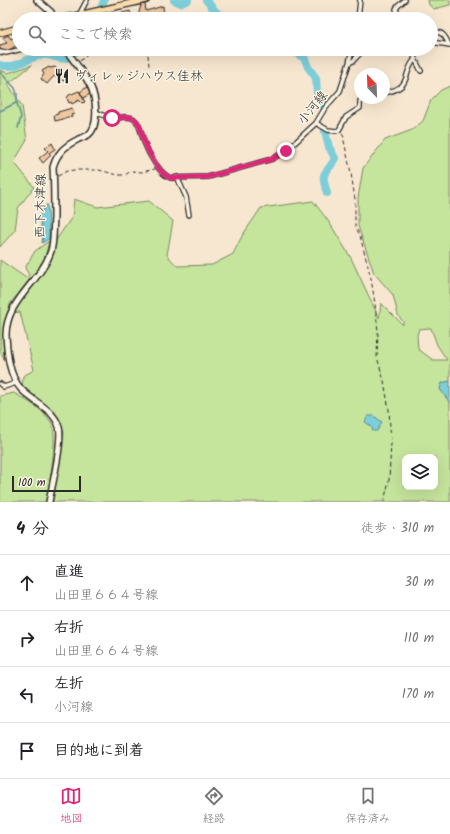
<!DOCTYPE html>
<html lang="ja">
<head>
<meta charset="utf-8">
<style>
	body { margin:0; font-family:Kalam,"Klee One",sans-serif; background:#f2f2f2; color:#202124 }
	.controls { position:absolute; right:12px; bottom:12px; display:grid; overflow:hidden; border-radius:8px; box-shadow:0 4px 16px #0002 }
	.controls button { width:36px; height:36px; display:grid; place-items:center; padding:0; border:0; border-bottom:1px solid #e0e0e0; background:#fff; color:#202124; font:20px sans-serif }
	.compass { position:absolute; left:354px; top:68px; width:36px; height:36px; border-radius:50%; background:#fff; box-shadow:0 4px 16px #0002; rotate:337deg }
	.scale { position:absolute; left:12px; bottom:10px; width:69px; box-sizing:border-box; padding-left:4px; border:2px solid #2b2b2b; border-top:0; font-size:11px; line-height:14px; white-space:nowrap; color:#2b2b2b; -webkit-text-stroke:3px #fcf5e5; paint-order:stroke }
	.stop { position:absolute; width:12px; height:12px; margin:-9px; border:3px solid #db2777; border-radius:50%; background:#fff }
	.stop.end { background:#db2777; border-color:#fff; box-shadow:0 1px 4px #0008 }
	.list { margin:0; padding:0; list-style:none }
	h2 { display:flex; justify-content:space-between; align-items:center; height:52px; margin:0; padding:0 16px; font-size:17px }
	h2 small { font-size:13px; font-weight:400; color:#757577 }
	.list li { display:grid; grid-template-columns:26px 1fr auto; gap:12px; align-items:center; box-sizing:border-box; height:56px; padding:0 16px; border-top:1px solid #e0e0e0 }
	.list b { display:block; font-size:15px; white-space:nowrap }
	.list p { margin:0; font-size:13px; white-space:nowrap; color:#757577 }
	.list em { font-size:13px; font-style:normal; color:#757577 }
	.icon { flex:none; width:22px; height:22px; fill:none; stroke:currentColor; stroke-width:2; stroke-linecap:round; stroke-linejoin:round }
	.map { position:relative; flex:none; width:450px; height:502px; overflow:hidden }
	.search { position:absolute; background:#fff; box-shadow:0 4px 16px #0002; left:12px; right:12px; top:12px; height:44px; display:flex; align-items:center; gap:10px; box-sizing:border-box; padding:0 14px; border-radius:22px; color:#757577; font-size:15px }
	.sheet { height:276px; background:#fff }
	nav { display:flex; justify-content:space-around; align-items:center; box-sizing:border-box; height:56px; border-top:1px solid #e0e0e0; background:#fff; font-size:11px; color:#757577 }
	nav a { display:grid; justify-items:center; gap:2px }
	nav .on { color:#db2777 }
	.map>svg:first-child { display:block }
	.green { fill:#c5e49c; stroke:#788864; fill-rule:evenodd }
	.water { fill:#7eced9; stroke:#5d8d93 }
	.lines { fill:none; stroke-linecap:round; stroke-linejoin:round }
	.stream { stroke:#5d8d93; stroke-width:1.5 }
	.river { stroke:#7eced9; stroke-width:8 }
	.building { fill:#efc69e; stroke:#2b2b2b }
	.street-casing { stroke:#2b2b2b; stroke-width:6 }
	.secondary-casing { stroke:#2b2b2b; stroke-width:8 }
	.primary-casing { stroke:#2b2b2b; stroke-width:8 }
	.path { stroke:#2b2b2b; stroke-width:1; stroke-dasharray:4 3; stroke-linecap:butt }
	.street { stroke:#fcf5e5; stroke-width:3.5 }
	.secondary { stroke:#fcf5e5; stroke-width:5 }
	.primary { stroke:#fcdcac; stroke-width:5.5 }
	.route { stroke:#db2777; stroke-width:5 }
	.labels { text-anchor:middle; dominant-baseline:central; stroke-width:3; stroke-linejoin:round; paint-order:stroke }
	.poi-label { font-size:13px; fill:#2b2b2b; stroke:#fcf5e5; text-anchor:start }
	.street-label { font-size:13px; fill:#2b2b2b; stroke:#fcf5e5 }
</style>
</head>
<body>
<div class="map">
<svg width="450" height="502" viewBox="0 0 450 502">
	<rect width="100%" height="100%" fill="#f8e7d0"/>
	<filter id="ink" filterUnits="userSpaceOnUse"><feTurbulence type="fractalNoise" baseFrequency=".025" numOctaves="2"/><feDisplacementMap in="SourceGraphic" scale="8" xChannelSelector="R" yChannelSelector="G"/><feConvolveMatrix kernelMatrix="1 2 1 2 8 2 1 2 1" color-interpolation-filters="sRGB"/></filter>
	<g filter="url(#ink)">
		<path class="green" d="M428 0H450V5L434 9 429 5Z
			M32 65 8 84 22 106 27 140 14 162 34 187 18 208 15 230 0 247V70L8 73Z
			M450 86V381L442 383 440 389 450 403V502H52L64 433 55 413 22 386 23 376 34 370 20 312 12 313 23 296 38 279 53 254 56 240 72 217 74 199 97 207 149 201 173 221 167 255 177 266 212 265 233 254 242 236 261 208 313 201 329 222 351 258 379 318 381 303 403 325V322L398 315 393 295 374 273 358 226V198L363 168 385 140 412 130 423 121 431 100 441 90ZM431 328 437 345 447 360H433L418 349 417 335 419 329ZM405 457H435V487H405Z
			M49 241 44 261 10 304 4 326V359L0 352V260L26 278 29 275 25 268 35 251Z
			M14 393C27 401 42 408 51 422 59 435 49 485 46 502H0V396Z"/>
		<path class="water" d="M47 204C49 215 49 227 49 239L42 243 43 235 39 216Z
			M450 381V403L440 389 442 383Z
			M368 416H374L382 422 377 431H373L371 426 365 422Z"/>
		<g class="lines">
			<path class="stream" d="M0 72 15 88 17 94V103L21 117 18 128
				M0 111 16 103"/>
			<path class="river" d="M174 0 181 3 188 0
				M206 0 217 13 228 19
				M98 19 104 0
				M292 49 295 52 305 59 308 67 316 78 317 93 323 101V107
				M0 65C17 70 27 57 42 55 51 53 58 61 66 58 71 57 75 52 79 49
				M325 131 329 147 335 158C327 177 319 167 327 193"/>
		</g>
		<path class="building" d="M145 4 146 11 163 6 164 17 154 19 152 15 142 18 138 16 141 5Z
			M130 11 132 17 120 19 118 14Z
			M8 35 11 39 15 37 17 38 19 40V47L17 45 8 51 7 50 2 51 0 49V45L7 43 3 38Z
			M49 67 50 68 55 67 59 72 56 77 54 76 47 84 41 79 44 74 42 71Z
			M59 72 67 75 64 81 56 77Z
			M87 87 90 94 83 98 80 92Z
			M79 91 85 102 82 103 79 100 72 104 71 102 69 103 67 98 69 95Z
			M72 108 74 114 71 115 72 117 55 121 54 115 58 114V112Z
			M52 143 55 149 49 153 51 155 43 163 39 158 48 151 45 148Z"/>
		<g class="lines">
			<g class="street-casing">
				<path id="street" d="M79 15 87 0
					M358 19 360 0
					M398 19 399 18 396 9 398 6 405 0
					M431 32C442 31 445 35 449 45
					M431 42 450 45
					M412 49 415 59 421 71
					M0 52 6 53 22 49
					M349 63 352 49
					M384 93C414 87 401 75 415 59
					M96 112C101 114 108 118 113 118 120 118 128 115 134 119 141 125 141 134 144 142 148 153 160 175 171 178L208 177 272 159 286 151 316 123 325 108 340 91 349 63 353 61 364 49
					M316 123 328 130 336 131 339 130 346 117 360 108V101L364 98
					M177 177 186 197 189 215
					M0 384 4 387 16 383"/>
			</g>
			<g class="secondary-casing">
				<path id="secondary" d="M37 0 51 12 53 17
					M49 502C52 486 63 441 59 427 54 409 33 402 21 389 9 376 7 353 6 335 6 300 41 282 51 251 54 241 53 229 54 218 54 201 54 184 53 167 57 153 65 146 77 140 80 138 85 137 88 135 100 126 96 97 90 85 83 72 74 61 65 49"/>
			</g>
			<g class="primary-casing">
				<path id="primary" d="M61 19 146 0
					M0 33 19 28"/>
			</g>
			<path class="path" d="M36 19 48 17
				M131 19H132
				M144 49 148 55 149 66
				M80 61 92 49
				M342 134 344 137V141L351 173 355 199V226L360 236 371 278 375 304 378 331 377 357 384 381 389 410 391 443 389 480 384 502
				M58 176 67 171 74 170H99L118 175H125L131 171 142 172 155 169"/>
			<use href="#street" class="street"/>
			<use href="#secondary" class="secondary"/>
			<use href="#primary" class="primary"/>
		</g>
	</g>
	<g class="lines" filter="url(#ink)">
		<path class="route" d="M112 118C118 118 128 115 134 119 141 123 141 134 144 141 148 152 160 175 171 178L208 177 272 159 286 151"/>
	</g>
	<defs>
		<g id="restaurant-bare" transform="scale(1.2)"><path d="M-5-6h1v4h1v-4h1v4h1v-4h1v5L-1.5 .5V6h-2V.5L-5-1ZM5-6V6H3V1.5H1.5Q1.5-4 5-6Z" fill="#2b2b2b" stroke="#fcf5e5" stroke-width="2.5" paint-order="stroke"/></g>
	</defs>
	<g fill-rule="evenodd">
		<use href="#restaurant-bare" x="62" y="76"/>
	</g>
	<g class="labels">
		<g class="poi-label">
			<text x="74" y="76">ヴィレッジハウス佳林</text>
		</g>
		<g class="street-label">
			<text transform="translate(313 108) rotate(-51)">小河線</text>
			<text transform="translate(41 206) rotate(-89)">西下木津線</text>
		</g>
	</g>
</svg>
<div class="controls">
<button><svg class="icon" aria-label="layers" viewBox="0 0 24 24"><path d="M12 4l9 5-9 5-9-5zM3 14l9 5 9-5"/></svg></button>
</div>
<svg class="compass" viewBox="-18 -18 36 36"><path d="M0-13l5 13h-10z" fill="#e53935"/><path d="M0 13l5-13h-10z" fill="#757577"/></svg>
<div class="scale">100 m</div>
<div class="stop" style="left:112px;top:118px"></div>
<div class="stop end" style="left:286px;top:151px"></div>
<div class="search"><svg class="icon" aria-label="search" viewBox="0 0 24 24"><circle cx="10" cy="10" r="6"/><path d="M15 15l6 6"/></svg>ここで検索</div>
</div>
<section class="sheet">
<h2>4 分<small>徒歩 · 310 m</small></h2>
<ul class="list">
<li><svg class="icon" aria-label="ahead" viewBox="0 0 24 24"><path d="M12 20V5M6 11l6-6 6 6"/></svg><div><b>直進</b><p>山田里６６４号線</p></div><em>30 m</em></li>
<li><svg class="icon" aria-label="right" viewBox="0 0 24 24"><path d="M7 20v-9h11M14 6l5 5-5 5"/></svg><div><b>右折</b><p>山田里６６４号線</p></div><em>110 m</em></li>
<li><svg class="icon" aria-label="left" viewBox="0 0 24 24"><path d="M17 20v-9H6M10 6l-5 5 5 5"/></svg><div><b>左折</b><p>小河線</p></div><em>170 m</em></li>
<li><svg class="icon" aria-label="arrive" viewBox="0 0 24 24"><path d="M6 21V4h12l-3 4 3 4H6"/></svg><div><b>目的地に到着</b></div></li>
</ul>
</section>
<nav>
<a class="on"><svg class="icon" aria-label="map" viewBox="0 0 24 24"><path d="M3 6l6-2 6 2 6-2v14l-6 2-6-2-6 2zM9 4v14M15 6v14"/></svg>地図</a>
<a><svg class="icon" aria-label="directions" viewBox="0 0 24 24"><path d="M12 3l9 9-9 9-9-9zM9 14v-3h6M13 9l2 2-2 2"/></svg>経路</a>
<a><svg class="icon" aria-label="saved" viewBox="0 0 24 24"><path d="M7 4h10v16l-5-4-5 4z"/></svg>保存済み</a>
</nav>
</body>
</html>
